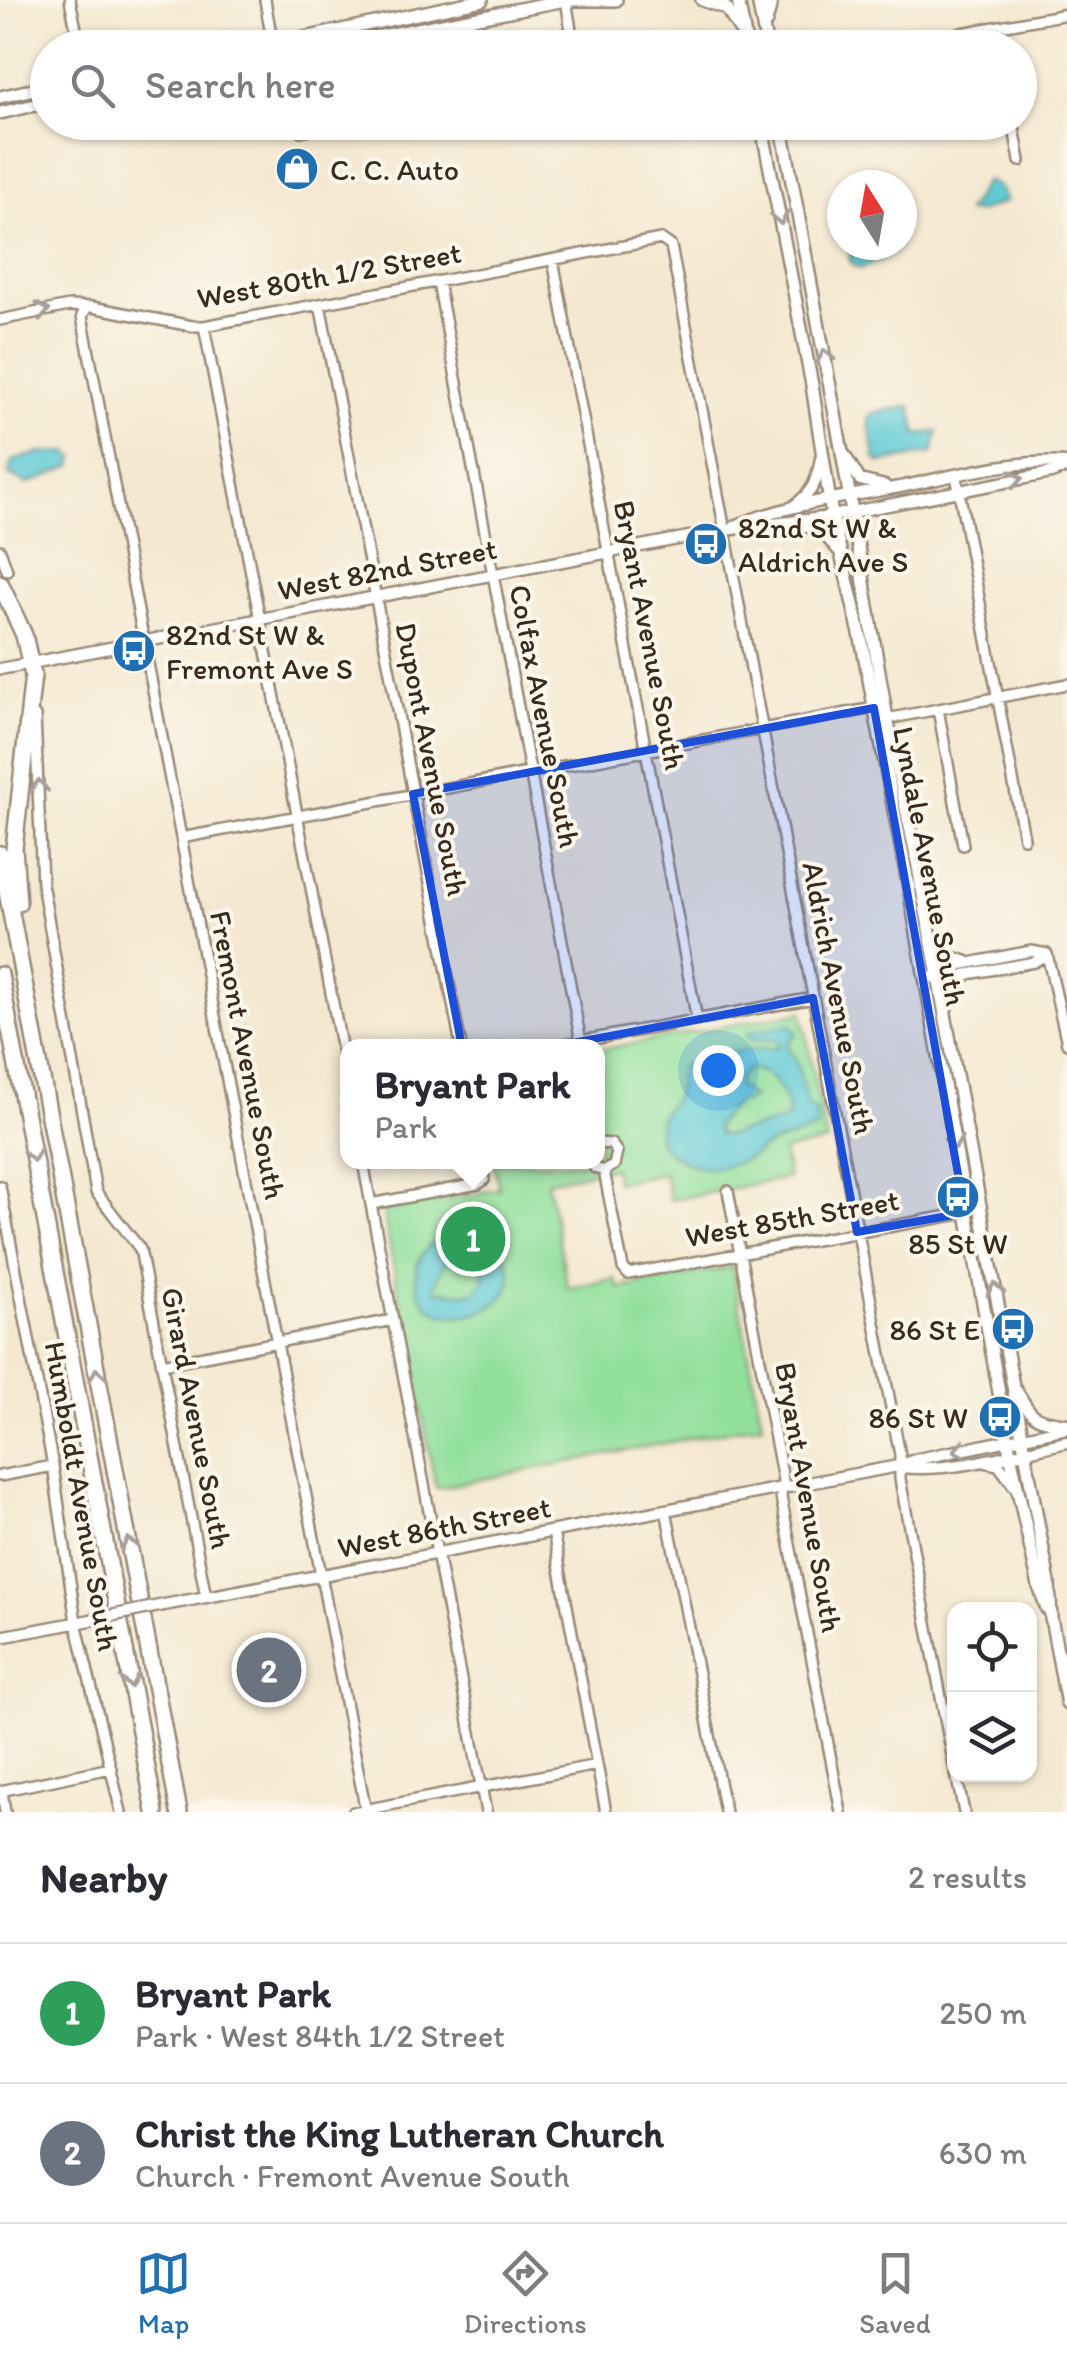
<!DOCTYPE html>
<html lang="en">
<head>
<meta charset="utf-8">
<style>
	body { margin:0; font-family:Itim,sans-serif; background:#f7f7f7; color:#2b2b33 }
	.controls { position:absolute; right:30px; bottom:30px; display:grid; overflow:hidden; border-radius:20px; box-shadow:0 2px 8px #0004 }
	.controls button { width:90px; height:90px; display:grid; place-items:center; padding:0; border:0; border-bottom:2px solid #e1e1e2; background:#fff; color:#2b2b33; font:50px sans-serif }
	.compass { position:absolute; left:827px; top:170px; width:90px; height:90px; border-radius:50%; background:#fff; box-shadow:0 2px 8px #0004; rotate:349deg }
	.you { position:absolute; left:718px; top:1070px; width:35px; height:35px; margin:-25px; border:8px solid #fff; border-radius:50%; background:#1a73e8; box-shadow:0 0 0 15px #1a73e833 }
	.badge { display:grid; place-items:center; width:65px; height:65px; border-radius:50%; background:#1f6fb2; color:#fff; font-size:32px; font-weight:700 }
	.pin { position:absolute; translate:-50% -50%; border:5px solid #fff; box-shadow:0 2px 10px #0006 }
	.popup { position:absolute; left:340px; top:1039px; width:265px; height:130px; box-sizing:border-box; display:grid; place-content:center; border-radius:20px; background:#fff; filter:drop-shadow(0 2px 8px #0005); font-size:32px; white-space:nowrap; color:#7c7c81 }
	.popup b { font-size:38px; color:#2b2b33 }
	.popup::after { content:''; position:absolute; left:50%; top:100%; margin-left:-20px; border:20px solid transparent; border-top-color:#fff }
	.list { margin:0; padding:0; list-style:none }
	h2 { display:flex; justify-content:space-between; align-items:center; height:130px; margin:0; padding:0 40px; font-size:42px }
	h2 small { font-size:32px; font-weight:400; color:#7c7c81 }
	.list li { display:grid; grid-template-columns:65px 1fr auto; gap:30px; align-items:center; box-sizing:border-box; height:140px; padding:0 40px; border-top:2px solid #e1e1e2 }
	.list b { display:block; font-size:38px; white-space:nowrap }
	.list p { margin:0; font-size:32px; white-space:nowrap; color:#7c7c81 }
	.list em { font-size:32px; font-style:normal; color:#7c7c81 }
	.icon { flex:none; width:55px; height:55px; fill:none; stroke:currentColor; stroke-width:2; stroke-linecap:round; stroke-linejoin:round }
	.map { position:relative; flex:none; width:1067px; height:1812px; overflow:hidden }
	.search { position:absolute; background:#fff; box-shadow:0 2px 8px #0004; left:30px; right:30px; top:30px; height:110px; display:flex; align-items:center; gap:25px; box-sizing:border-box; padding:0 35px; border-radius:55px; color:#7c7c81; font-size:38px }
	.sheet { height:410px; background:#fff }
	nav { display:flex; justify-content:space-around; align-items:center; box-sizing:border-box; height:140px; border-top:2px solid #e1e1e2; background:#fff; font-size:28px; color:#7c7c81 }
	nav a { display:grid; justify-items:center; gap:5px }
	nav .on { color:#1f6fb2 }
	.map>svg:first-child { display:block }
	.green { fill:#93e09d; stroke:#67855e; stroke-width:2.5 }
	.water { fill:#5dcad5; stroke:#4c7a7a; stroke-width:2.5; fill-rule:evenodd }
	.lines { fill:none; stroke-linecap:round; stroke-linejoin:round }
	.minor-casing { stroke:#988977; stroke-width:14 }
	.tertiary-casing { stroke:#988977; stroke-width:15 }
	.secondary-casing { stroke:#988977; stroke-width:16 }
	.motorway-casing { stroke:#988977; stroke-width:20 }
	.minor { stroke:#fff; stroke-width:9 }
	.tertiary { stroke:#fff; stroke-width:10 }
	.secondary { stroke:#fff; stroke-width:11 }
	.motorway { stroke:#fff; stroke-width:15 }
	.tertiary-bridge-casing { stroke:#988977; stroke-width:15; stroke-linecap:butt }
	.tertiary-bridge { stroke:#fff; stroke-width:10 }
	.oneway { stroke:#a79f9a }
	.marked { fill:#1d4ed8; fill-opacity:0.2; stroke:#1d4ed8; stroke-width:8; stroke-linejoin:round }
	.labels { text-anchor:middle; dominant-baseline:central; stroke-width:8; stroke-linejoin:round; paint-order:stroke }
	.poi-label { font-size:30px; fill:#3b2a1e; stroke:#fbf7ec; text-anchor:start }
	.street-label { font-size:30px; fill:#3b2a1e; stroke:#fbf7ec }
</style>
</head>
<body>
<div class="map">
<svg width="1067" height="1812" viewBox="0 0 1067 1812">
	<rect width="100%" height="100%" fill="#fbf7ec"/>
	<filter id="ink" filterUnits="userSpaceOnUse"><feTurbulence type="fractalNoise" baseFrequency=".01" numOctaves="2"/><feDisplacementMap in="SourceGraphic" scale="20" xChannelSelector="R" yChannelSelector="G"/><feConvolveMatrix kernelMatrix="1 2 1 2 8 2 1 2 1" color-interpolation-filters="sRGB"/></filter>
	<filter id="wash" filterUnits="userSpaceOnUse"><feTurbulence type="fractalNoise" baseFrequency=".0048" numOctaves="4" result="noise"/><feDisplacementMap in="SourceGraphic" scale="40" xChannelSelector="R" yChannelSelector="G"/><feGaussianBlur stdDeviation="2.25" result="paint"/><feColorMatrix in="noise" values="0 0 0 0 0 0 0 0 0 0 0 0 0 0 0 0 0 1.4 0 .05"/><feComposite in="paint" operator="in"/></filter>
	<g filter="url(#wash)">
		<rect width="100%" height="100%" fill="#f4e8d0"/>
		<path class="green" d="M802 1012 827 1142 783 1151 788 1178 670 1200 664 1173 616 1182 613 1168 547 1181 568 1288 615 1279 618 1288 732 1267 762 1424 436 1488 383 1211 499 1189 494 1162H598V1050Z"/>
		<path class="water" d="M986 180 998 187 1006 201 978 212H966Z
			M850 245H899L893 253 861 269C847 266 850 257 850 245Z
			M911 406 917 435 938 431 933 453 879 463 875 457 868 418 874 413Z
			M68 452 75 458 72 466 28 484 9 475 12 461 39 453Z
			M785 1025H792L797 1033 788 1043V1050L796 1059 808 1107 816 1110 818 1127C804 1136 783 1138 766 1146 763 1147 756 1154 753 1155 720 1175 685 1171 659 1142 653 1108 673 1110 677 1089 680 1078 677 1075 683 1065L727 1052 776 1048 780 1044 778 1040H749L747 1033ZM749 1068C774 1073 785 1091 789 1115L783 1121 725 1136 718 1134 716 1125C727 1109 736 1104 753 1097L738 1087V1079Z
			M459 1227C465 1228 476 1227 482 1229 500 1237 517 1271 508 1289 497 1313 454 1323 434 1310 416 1298 411 1273 422 1255 430 1242 446 1234 459 1227ZM467 1254C481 1262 490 1270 481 1284 476 1291 479 1292 469 1293 457 1295 449 1289 437 1292L435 1288C441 1267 445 1257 467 1254Z"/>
	</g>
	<g filter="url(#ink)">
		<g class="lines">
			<g class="minor-casing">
				<path id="minor" d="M70 0 80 48
					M265 0 273 46
					M566 0 574 48
					M995 27 999 48
					M939 37 1067 14
					M287 122 301 131 345 122
					M1013 122 1020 161
					M553 260 697 1020
					M438 282 581 1042
					M320 304 461 1046
					M86 309 82 316 366 1812
					M0 320 69 306 92 307 192 326H204L661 239 671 246 900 1455V1479L954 1766
					M204 326 348 1082
					M956 475 1024 838
					M0 550 7 570
					M938 709 963 845
					M35 716 42 883 96 1192 140 1249 206 1597
					M887 719 1067 684
					M181 838 874 708
					M934 942 947 955 966 961
					M1047 954 1067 1043
					M938 976 944 968 1031 951 1047 954
					M925 978 938 976 946 978 1034 962 1047 954
					M947 1008 952 988 966 976
					M555 1046 813 998
					M598 1143 611 1144 617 1152 614 1165 604 1171
					M363 1162 486 1812
					M590 1162 595 1168 604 1171
					M604 1171 623 1268 628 1274 965 1213
					M0 1186 53 1466 76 1622 121 1812
					M728 1191 783 1480 781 1497 841 1812
					M371 1204 478 1184 484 1180 483 1162
					M162 1364 393 1320
					M0 1476 53 1466
					M666 1510 725 1812
					M553 1532 606 1812
					M956 1774 964 1812
					M0 1791 111 1768
					M2 1791 5 1812
					M353 1812 597 1765"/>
			</g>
			<g class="tertiary-casing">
				<path id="tertiary" d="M844 454 860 480 885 486
					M794 506C814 491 817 481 821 458
					M801 525 821 531 839 551
					M735 526C787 504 845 497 900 487 953 476 1012 459 1067 463
					M0 669 725 530 822 518 1051 473 1067 467
					M1015 1388C1034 1419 1031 1419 1067 1424
					M986 1462 999 1465 1016 1488
					M901 1467C955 1473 1014 1453 1067 1442
					M164 1605 898 1466 918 1459 1067 1428
					M0 1637 91 1620"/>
			</g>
			<g class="secondary-casing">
				<path id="secondary" d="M570 0H616
					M702 0 726 8 745 38
					M738 0 747 48
					M758 0 767 48
					M766 22 772 0
					M258 48 482 0
					M320 48 565 0
					M0 97 48 86
					M0 113 48 102
					M761 122 812 385 832 516 861 638 909 888 1010 1454 1039 1586 1047 1609
					M781 122 842 452 887 719 915 850 1049 1583 1051 1618 1067 1704"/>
			</g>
			<g class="motorway-casing">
				<path id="motorway" d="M0 583 24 635 33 675 14 849 18 903
					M0 854 179 1812
					M0 975 155 1812"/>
			</g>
			<use href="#minor" class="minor"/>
			<use href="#tertiary" class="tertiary"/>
			<use href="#secondary" class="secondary"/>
			<use href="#motorway" class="motorway"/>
			<g class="tertiary-bridge-casing">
				<path id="tertiary-bridge" d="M91 1620 164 1605"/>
			</g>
			<use href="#tertiary-bridge" class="tertiary-bridge"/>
		</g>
		<defs><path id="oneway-chevron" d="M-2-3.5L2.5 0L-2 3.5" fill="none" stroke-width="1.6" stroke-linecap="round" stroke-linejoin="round" transform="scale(2.5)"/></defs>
		<g class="oneway">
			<use href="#oneway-chevron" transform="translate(780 218) rotate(79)"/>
			<use href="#oneway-chevron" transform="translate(43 311) rotate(-11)"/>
			<use href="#oneway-chevron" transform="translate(825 356) rotate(-101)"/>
			<use href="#oneway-chevron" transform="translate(1016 479) rotate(-10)"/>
			<use href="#oneway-chevron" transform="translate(39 786) rotate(-93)"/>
			<use href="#oneway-chevron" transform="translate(954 1143) rotate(82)"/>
			<use href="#oneway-chevron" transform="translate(33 1155) rotate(80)"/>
			<use href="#oneway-chevron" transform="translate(995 1289) rotate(-100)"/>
			<use href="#oneway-chevron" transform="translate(97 1375) rotate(-100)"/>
			<use href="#oneway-chevron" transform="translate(960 1450) rotate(168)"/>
			<use href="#oneway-chevron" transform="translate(129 1544) rotate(-101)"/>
			<use href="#oneway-chevron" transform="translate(130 1681) rotate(79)"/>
		</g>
	</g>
	<path class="marked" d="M874 708 965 1213 857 1232 813 998 465 1063 413 794Z"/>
	<defs>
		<g id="shop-disc" transform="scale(2.25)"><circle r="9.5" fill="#1f6fb2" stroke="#fbf7ec"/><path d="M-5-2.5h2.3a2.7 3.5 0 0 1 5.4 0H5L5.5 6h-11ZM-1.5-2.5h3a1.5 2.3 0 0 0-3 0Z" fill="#fff"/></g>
		<g id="bus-disc" transform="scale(2.25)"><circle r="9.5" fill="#1f6fb2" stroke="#fbf7ec"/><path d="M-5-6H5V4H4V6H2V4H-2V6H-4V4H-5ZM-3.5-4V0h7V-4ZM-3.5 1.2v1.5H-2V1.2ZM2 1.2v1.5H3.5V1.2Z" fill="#fff"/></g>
	</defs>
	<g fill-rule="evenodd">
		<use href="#shop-disc" x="297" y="169"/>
		<use href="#bus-disc" x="706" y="544"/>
		<use href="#bus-disc" x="134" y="651"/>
		<use href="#bus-disc" x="958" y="1197"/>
		<use href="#bus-disc" x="1013" y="1329"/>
		<use href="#bus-disc" x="1000" y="1417"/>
	</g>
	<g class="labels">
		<g class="poi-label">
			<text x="330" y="169">C. C. Auto</text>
			<text x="738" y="527">82nd St W &amp;<tspan x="738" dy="34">Aldrich Ave S</tspan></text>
			<text x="166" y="634">82nd St W &amp;<tspan x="166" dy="34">Fremont Ave S</tspan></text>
			<text x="958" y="1243" text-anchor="middle">85 St W</text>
			<text x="980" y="1329" text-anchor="end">86 St E</text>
			<text x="968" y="1417" text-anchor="end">86 St W</text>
		</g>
		<g class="street-label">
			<text transform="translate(329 275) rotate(-10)">West 80th 1/2 Street</text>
			<text transform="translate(387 569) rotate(-11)">West 82nd Street</text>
			<text transform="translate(650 635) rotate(79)">Bryant Avenue South</text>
			<text transform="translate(545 716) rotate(79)">Colfax Avenue South</text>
			<text transform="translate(432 759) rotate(79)">Dupont Avenue South</text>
			<text transform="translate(930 866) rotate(79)">Lyndale Avenue South</text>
			<text transform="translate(839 998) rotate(79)">Aldrich Avenue South</text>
			<text transform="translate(248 1055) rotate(79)">Fremont Avenue South</text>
			<text transform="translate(792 1218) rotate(-10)">West 85th Street</text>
			<text transform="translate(197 1418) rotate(79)">Girard Avenue South</text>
			<text transform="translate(82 1496) rotate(80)">Humboldt Avenue South</text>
			<text transform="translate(809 1497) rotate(80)">Bryant Avenue South</text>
			<text transform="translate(444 1527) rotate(-11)">West 86th Street</text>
		</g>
	</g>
</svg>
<div class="controls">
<button><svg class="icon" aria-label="locate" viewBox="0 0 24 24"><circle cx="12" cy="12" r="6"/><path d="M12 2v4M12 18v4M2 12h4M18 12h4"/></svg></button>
<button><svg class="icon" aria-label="layers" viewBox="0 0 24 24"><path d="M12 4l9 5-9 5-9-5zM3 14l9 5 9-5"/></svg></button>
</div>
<svg class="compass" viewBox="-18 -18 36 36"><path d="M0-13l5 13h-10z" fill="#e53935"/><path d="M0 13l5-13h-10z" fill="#7c7c81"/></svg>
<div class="you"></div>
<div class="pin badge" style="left:473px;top:1239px;background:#2e9e5b">1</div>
<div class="popup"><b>Bryant Park</b>Park</div>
<div class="pin badge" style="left:269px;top:1670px;background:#6b7280">2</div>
<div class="search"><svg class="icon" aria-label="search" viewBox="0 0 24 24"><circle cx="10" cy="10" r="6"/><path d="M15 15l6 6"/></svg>Search here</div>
</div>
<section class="sheet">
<h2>Nearby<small>2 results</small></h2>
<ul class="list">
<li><span class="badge" style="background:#2e9e5b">1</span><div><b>Bryant Park</b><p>Park · West 84th 1/2 Street</p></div><em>250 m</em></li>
<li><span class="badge" style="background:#6b7280">2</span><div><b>Christ the King Lutheran Church</b><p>Church · Fremont Avenue South</p></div><em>630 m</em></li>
</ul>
</section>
<nav>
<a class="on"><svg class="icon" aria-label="map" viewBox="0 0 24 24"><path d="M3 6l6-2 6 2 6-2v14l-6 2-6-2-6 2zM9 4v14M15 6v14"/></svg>Map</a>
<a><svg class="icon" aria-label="directions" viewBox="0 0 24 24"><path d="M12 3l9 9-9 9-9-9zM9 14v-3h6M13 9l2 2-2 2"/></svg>Directions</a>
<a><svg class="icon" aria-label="saved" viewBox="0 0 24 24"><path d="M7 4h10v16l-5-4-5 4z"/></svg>Saved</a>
</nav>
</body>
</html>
